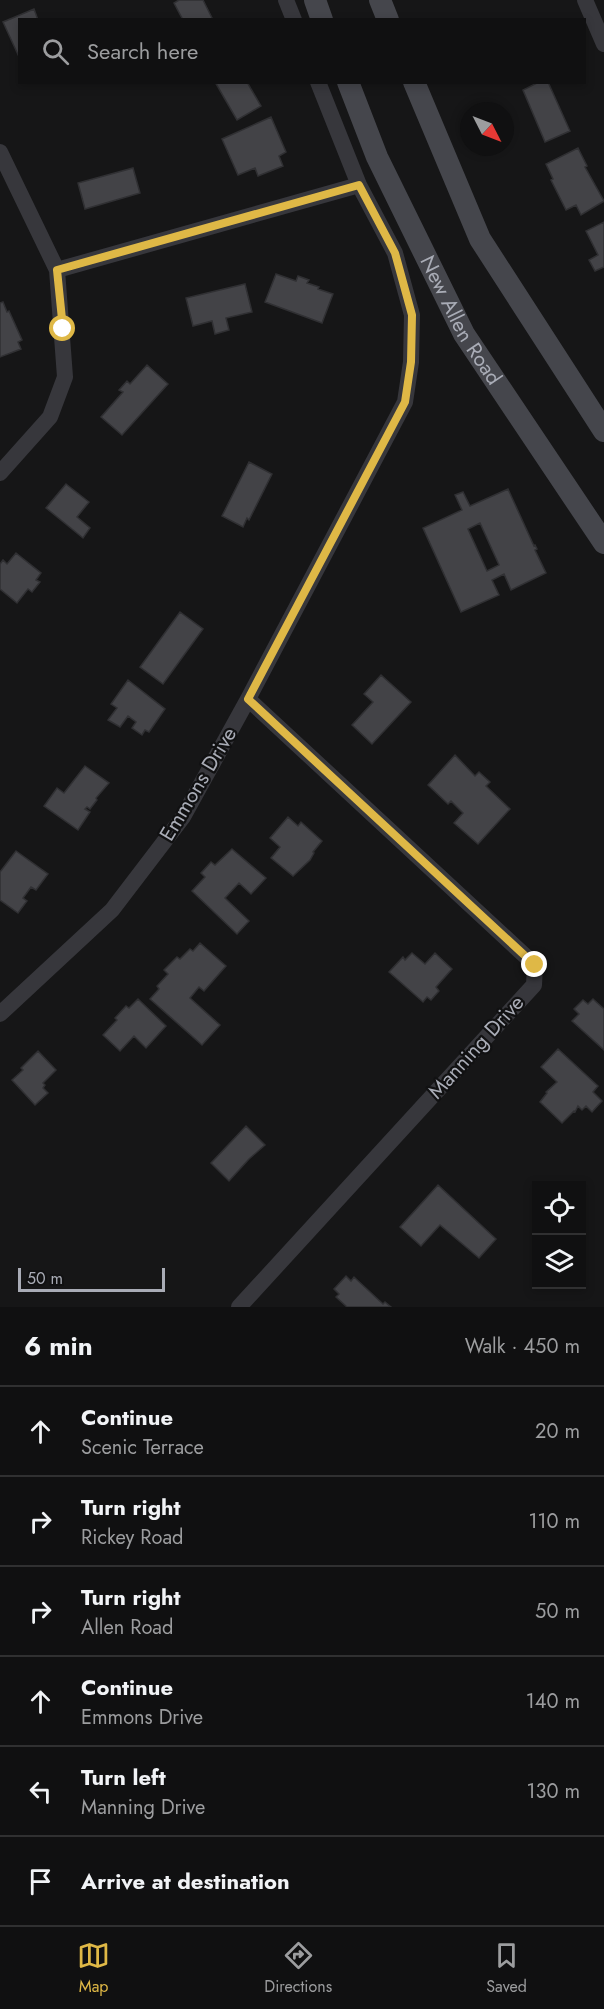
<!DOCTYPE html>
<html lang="en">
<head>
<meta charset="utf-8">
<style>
	body { margin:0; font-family:Jost,sans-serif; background:#1e1e1f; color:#f1f3f6 }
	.controls { position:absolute; right:18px; bottom:18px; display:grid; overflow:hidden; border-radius:0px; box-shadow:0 3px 9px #0003 }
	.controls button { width:54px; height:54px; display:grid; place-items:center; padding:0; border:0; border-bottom:2px solid #303031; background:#101011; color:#f1f3f6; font:30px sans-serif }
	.compass { position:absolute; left:460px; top:102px; width:54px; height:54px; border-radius:50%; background:#101011; box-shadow:0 3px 9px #0003; rotate:132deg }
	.scale { position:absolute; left:18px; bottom:15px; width:147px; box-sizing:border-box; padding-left:6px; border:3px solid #a9acb6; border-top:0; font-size:16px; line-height:21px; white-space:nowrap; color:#a9acb6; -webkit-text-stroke:4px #111112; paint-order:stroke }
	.stop { position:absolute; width:18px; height:18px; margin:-14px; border:4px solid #dfb846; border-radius:50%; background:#fff }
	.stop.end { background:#dfb846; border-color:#fff; box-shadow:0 2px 6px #0008 }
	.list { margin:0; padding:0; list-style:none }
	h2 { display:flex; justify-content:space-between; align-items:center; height:78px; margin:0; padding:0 24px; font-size:26px }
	h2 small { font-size:20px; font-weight:400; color:#9c9d9f }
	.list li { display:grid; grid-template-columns:39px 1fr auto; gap:18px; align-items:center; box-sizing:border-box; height:90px; padding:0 24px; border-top:2px solid #303031 }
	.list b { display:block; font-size:22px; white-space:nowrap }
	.list p { margin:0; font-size:20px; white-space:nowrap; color:#9c9d9f }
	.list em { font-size:20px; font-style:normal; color:#9c9d9f }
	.icon { flex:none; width:33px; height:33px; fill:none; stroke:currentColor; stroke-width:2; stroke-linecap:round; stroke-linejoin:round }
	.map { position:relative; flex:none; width:604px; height:1307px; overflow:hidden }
	.search { position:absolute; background:#101011; box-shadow:0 3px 9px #0003; left:18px; right:18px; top:18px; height:66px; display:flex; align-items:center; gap:15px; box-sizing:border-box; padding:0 21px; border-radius:0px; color:#9c9d9f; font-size:22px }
	.sheet { height:618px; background:#101011 }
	nav { display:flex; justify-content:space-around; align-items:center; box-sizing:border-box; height:84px; border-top:2px solid #303031; background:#101011; font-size:16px; color:#9c9d9f }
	nav a { display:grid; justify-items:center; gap:3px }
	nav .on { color:#dfb846 }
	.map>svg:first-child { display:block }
	.building { fill:#434347; stroke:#303033; stroke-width:1.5; fill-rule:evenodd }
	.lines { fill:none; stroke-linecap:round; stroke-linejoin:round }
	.minor { stroke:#37373c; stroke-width:16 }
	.secondary { stroke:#45464c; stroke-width:22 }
	.route { stroke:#dfb846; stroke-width:8 }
	.labels { text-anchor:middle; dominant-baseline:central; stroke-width:4.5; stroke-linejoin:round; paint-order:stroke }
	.street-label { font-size:21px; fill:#a9acb6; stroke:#111112 }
</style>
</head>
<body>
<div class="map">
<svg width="604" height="1307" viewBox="0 0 604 1307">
	<rect width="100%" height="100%" fill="#161617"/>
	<path class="building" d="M179 0H203L213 20H183L174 3Z
		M34 9 38 20H20V59L3 22Z
		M215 82H247L261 106 237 120Z
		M539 82H548L570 131 545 142 523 90Z
		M271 117 286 152 279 156 283 166 258 176 255 168 238 175 222 139Z
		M578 148 587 166 585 167 604 201 581 215 576 205 566 210 551 180 553 179 546 164Z
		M133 168 140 193 85 209 78 183Z
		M604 222V267L595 271 589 260 598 255 586 231Z
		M276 274 296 281 298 276 309 280 307 283 319 287 318 289 333 294 322 323 265 302Z
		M245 284 252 312 226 318 229 330 215 334 212 321 193 326 186 298Z
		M3 302 7 312 9 311 22 340 18 342 21 349 0 357V303Z
		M147 365 168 384 122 435 101 417 123 392 119 390 127 381 130 384Z
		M249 462 272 474 249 520 247 518 243 527 222 516Z
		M66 484 89 502 77 517 90 528 83 538 46 508Z
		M508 489 534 546 535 545 537 549 535 550 546 573 511 590 504 574 492 580 499 595 461 612 423 528 462 510 455 495 463 492 470 506ZM480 523 499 565 487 571 468 529Z
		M16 553 41 573 36 580 40 582 32 592 28 589 17 603 0 589V564L3 560 7 564Z
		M180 612 203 629 163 684 140 667Z
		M381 675 411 702 372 744 352 725 373 702 364 694Z
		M128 680 165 709 149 732 145 730 142 735 132 728 136 722 128 716 120 727 108 720 117 708 111 704Z
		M455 755 475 776 479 772 490 782 486 786 510 809 478 844 454 823 463 813 451 801 448 804 428 785Z
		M85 766 109 783 96 798 97 800 90 809 87 807 85 809 90 812 78 830 44 806 57 788 64 793Z
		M288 817 298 826 301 822 322 841 313 852 314 853 310 860 293 876 271 858 280 847 270 838Z
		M232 849 266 878 251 894 239 883 225 898 249 921 237 934 192 891 205 877 201 873 211 862 215 865Z
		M16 851 48 874 36 890 31 887 23 898 27 901 18 913 0 900V872Z
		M200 943 226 966 204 991 199 987 190 998 220 1025 202 1045 150 999 159 989 157 986 168 974 164 970 177 957 180 959 190 949 193 951Z
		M412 953 425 964 435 953 452 969 436 987 439 991 431 1000 427 997 423 1002 389 972 403 957 405 960Z
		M138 999 166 1026 146 1048 134 1036 120 1051 103 1035 117 1020 115 1018 126 1006 129 1008Z
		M593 999 604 1009V1050L572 1021 579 1014 574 1009 583 1000 588 1004Z
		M558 1049 598 1086 593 1092 602 1101 592 1112 586 1106 582 1110 578 1106 575 1112 574 1111 562 1123 540 1102 547 1093 546 1092 557 1082 541 1067Z
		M38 1051 56 1070 43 1083 45 1085 43 1088 48 1093 35 1105 12 1080 23 1070 21 1068Z
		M246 1126 265 1145 249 1159 229 1181 211 1163Z
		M438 1185 496 1239 479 1258 440 1225 421 1246 400 1227Z
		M346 1276 351 1281 354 1277 383 1304 385 1302 391 1307H347L336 1297 339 1294 334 1289Z"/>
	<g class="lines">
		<path class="minor" d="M286 0 294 20
			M585 0 604 44
			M0 152 57 270 65 377 50 417 0 473
			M57 270 359 185
			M0 1014 112 910 183 817 248 699 405 402 411 362 412 315 395 253 359 185 318 82
			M239 1307 534 985 535 965 248 699"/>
		<g class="secondary">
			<path d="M315 0 322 20"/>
			<path d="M380 0 388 20"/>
			<path id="s1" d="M348 82 377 157 464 334 604 543"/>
			<path d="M414 82 480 239 604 431"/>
		</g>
	</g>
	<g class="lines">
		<path class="route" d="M63 329 57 270 359 185 395 253 412 315 411 362 405 402 248 699 535 965"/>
	</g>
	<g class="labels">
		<g class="street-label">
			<text stroke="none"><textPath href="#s1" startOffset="264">New Allen Road</textPath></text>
			<text transform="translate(198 784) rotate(-59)">Emmons Drive</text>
			<text transform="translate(476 1047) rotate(-48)">Manning Drive</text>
		</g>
	</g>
</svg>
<div class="controls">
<button><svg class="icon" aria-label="locate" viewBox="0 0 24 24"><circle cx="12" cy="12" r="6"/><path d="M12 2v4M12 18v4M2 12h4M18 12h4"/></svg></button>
<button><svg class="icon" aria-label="layers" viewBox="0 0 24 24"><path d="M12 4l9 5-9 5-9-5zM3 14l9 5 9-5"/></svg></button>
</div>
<svg class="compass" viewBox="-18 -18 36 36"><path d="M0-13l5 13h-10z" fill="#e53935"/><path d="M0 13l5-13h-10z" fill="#9c9d9f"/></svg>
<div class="scale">50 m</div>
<div class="stop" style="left:63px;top:329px"></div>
<div class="stop end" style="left:535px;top:965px"></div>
<div class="search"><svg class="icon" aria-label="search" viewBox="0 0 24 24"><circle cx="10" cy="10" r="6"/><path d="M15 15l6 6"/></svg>Search here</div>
</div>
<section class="sheet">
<h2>6 min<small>Walk · 450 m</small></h2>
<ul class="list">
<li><svg class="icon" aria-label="ahead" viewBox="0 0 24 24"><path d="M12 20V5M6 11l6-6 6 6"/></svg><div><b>Continue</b><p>Scenic Terrace</p></div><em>20 m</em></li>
<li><svg class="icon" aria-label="right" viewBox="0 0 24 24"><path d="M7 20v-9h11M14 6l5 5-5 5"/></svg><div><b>Turn right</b><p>Rickey Road</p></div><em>110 m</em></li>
<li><svg class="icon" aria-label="right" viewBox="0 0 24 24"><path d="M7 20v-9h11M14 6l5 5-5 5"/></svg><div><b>Turn right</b><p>Allen Road</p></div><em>50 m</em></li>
<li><svg class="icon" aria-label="ahead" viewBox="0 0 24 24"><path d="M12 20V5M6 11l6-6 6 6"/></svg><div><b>Continue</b><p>Emmons Drive</p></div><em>140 m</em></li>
<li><svg class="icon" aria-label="left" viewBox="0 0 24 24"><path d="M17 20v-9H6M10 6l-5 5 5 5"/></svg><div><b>Turn left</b><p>Manning Drive</p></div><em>130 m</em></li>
<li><svg class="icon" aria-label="arrive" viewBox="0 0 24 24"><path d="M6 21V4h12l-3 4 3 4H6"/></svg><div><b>Arrive at destination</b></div></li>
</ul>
</section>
<nav>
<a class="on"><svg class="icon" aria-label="map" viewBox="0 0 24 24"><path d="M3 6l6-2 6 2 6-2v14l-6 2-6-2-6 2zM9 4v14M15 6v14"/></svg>Map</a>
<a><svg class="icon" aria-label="directions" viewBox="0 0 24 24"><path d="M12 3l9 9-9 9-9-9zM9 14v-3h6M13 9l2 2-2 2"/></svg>Directions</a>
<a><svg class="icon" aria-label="saved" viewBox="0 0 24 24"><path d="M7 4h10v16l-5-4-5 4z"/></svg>Saved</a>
</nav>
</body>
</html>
